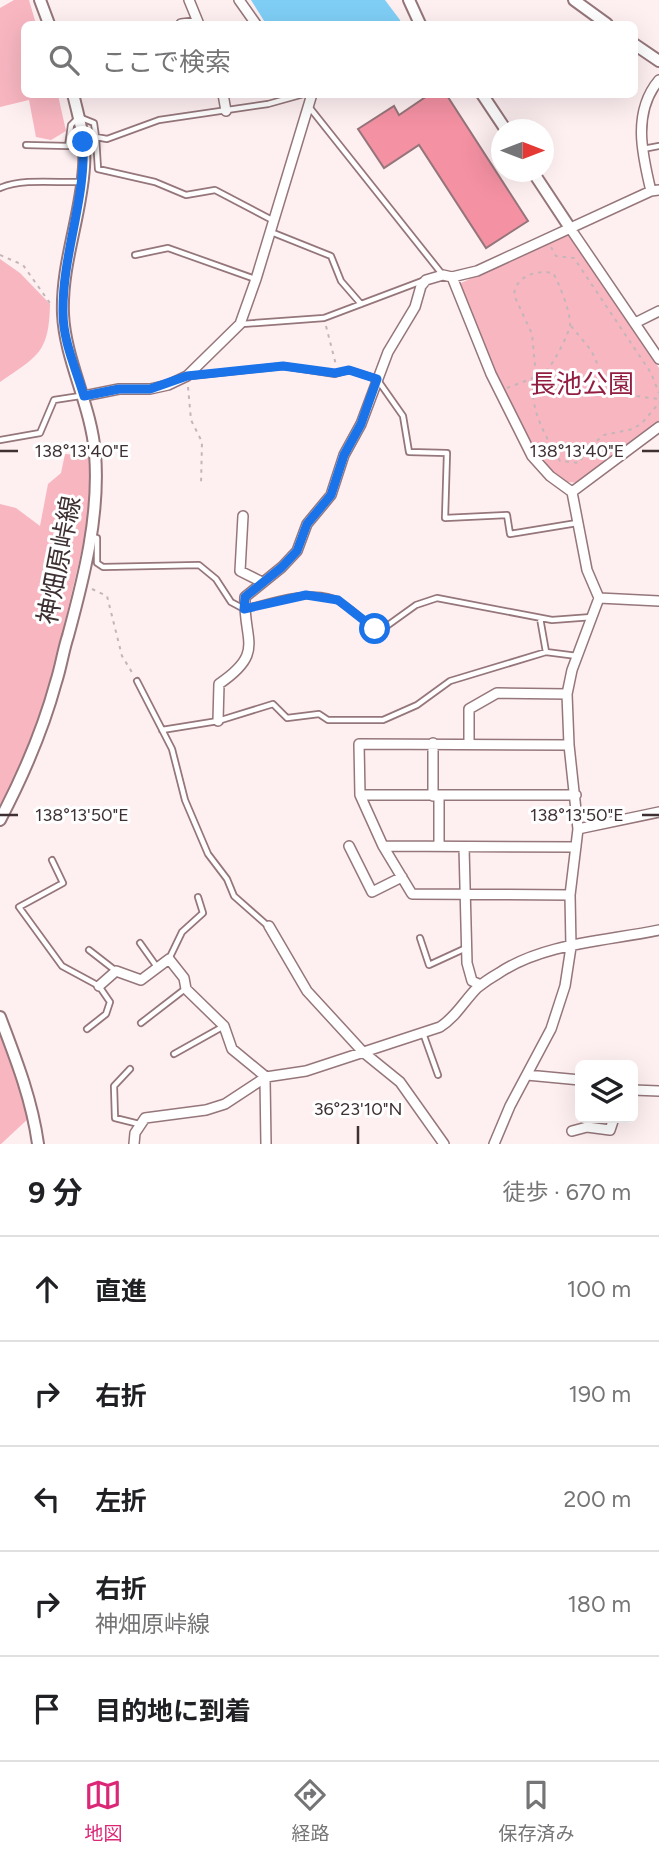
<!DOCTYPE html>
<html lang="ja">
<head>
<meta charset="utf-8">
<style>
	body { margin:0; font-family:Figtree,"Noto Sans JP",sans-serif; background:#f2f2f2; color:#202124 }
	.controls { position:absolute; right:21px; bottom:21px; display:grid; overflow:hidden; border-radius:10px; box-shadow:0 7px 28px #0002 }
	.controls button { width:63px; height:63px; display:grid; place-items:center; padding:0; border:0; border-bottom:2px solid #e0e0e0; background:#fff; color:#202124; font:35px sans-serif }
	.compass { position:absolute; left:491px; top:119px; width:63px; height:63px; border-radius:50%; background:#fff; box-shadow:0 7px 28px #0002; rotate:90deg }
	.stop { position:absolute; width:21px; height:21px; margin:-16px; border:5px solid #1a73e8; border-radius:50%; background:#fff }
	.stop.end { background:#1a73e8; border-color:#fff; box-shadow:0 2px 7px #0008 }
	.list { margin:0; padding:0; list-style:none }
	h2 { display:flex; justify-content:space-between; align-items:center; height:91px; margin:0; padding:0 28px; font-size:30px }
	h2 small { font-size:23px; font-weight:400; color:#757577 }
	.list li { display:grid; grid-template-columns:46px 1fr auto; gap:21px; align-items:center; box-sizing:border-box; height:105px; padding:0 28px; border-top:2px solid #e0e0e0 }
	.list b { display:block; font-size:26px; white-space:nowrap }
	.list p { margin:0; font-size:23px; white-space:nowrap; color:#757577 }
	.list em { font-size:23px; font-style:normal; color:#757577 }
	.icon { flex:none; width:38px; height:38px; fill:none; stroke:currentColor; stroke-width:2; stroke-linecap:round; stroke-linejoin:round }
	.map { position:relative; flex:none; width:659px; height:1144px; overflow:hidden }
	.search { position:absolute; background:#fff; box-shadow:0 7px 28px #0002; left:21px; right:21px; top:21px; height:77px; display:flex; align-items:center; gap:18px; box-sizing:border-box; padding:0 24px; border-radius:10px; color:#757577; font-size:26px }
	.sheet { height:616px; background:#fff }
	nav { display:flex; justify-content:space-around; align-items:center; box-sizing:border-box; height:98px; border-top:2px solid #e0e0e0; background:#fff; font-size:19px; color:#757577 }
	nav a { display:grid; justify-items:center; gap:4px }
	nav .on { color:#db2777 }
	.map>svg:first-child { display:block }
	.green { fill:#f8b6c1 }
	.water { fill:#7fcef6 }
	.building { fill:#f491a3; stroke:#95757a; stroke-width:2 }
	.lines { fill:none; stroke-linecap:round; stroke-linejoin:round }
	.service-casing { stroke:#95767a; stroke-width:8 }
	.minor-casing { stroke:#95767a; stroke-width:12 }
	.tertiary-casing { stroke:#95767a; stroke-width:14 }
	.path { stroke:#c4b6b8; stroke-width:2; stroke-dasharray:3.5 5; stroke-linecap:butt }
	.service { stroke:#fff; stroke-width:4.5 }
	.minor { stroke:#fff; stroke-width:9 }
	.tertiary { stroke:#fff; stroke-width:10 }
	.route { stroke:#1a73e8; stroke-width:9 }
	.ticks { fill:none; stroke:#3f3133; stroke-width:2.5 }
	.labels { text-anchor:middle; dominant-baseline:central; stroke-width:6; stroke-linejoin:round; paint-order:stroke }
	.park-label { font-size:26px; fill:#921f42; stroke:#fff }
	.street-label { font-size:26px; fill:#3f3133; stroke:#fff }
	.ticks-label { font-size:18px; text-anchor:middle; fill:#3f3133; stroke:#fff; stroke-width:6; stroke-linejoin:round; paint-order:stroke }
</style>
</head>
<body>
<div class="map">
<svg width="659" height="1144" viewBox="0 0 659 1144">
	<rect width="100%" height="100%" fill="#feeff1"/>
	<path class="green" d="M14 0H29L36 24H24V94L58 95 66 131 51 140 36 137 29 100 0 107V8Z
		M567 233 659 368V424L580 483 566 482 552 474 535 454 494 371 459 284Z
		M0 259 20 273 50 304C49 353 38 356 0 382Z
		M65 454 92 456 94 482 85 536 51 682 41 717 0 810V504L16 508 40 526 48 484 61 473Z
		M0 1024 30 1117 1 1144H0Z"/>
	<path class="water" d="M251 0H385L400 20 401 24H266Z"/>
	<path class="building" d="M430 94H446L528 221 486 248 419 145 384 168 358 129 394 106 399 115Z"/>
	<g class="lines">
		<g class="service-casing">
			<path id="service" d="M310 108 442 274
				M96 137 98 169 155 182 186 195 215 190 274 221
				M26 145 68 146 71 125 79 117 94 123 96 137 107 139 159 120 268 104 304 94
				M643 149 659 146
				M0 188C23 178 57 183 82 182
				M271 232 331 256 341 281 361 304
				M135 255 168 248 255 279
				M242 324 324 318 422 281
				M190 376 283 366 335 374 349 370 377 379 403 416 409 452 447 453 445 518 507 515 510 534 577 523
				M0 440 40 433 54 400 80 396
				M92 537 97 538V563L103 567 199 565 216 579 231 602 244 609C269 602 317 586 340 602 353 610 363 620 375 630L384 628 416 605 437 598 552 620 592 617
				M540 618 546 652
				M137 681 172 749 185 800 208 854 227 879 234 896 268 926
				M162 730 218 721 273 704 287 718 319 714 328 720H383L417 705 450 681 546 652 577 656
				M52 860 63 883 19 907 62 966 99 986 110 1002 106 1014 87 1029
				M420 938 429 965 466 948
				M140 943 157 967
				M89 950 116 971
				M169 959 182 932 203 913 198 897
				M141 1023 185 989
				M423 1033 438 1075
				M174 1054 224 1026
				M130 1069 114 1086 115 1118 139 1124"/>
		</g>
		<g class="minor-casing">
			<path id="minor" d="M239 0 256 24
				M181 24 198 22 189 0
				M223 94 226 111
				M651 191C642 154 632 112 659 80
				M570 228 659 359
				M452 277 491 374 532 456 550 476 572 492 587 570 599 598 572 670 567 694 569 745 578 829 570 895 571 947 565 986 551 1029 510 1106 494 1144
				M635 323 659 311
				M84 396 119 389H150L168 385 187 376 240 324 256 279 312 94
				M572 492 659 427
				M243 516 240 571 262 582
				M599 598 659 601
				M218 721 219 684C266 652 243 641 245 597L282 567 297 551 307 524 331 495 344 455 361 424 388 352 415 307 421 286 426 280 443 275 452 277 477 271 651 191 659 190
				M433 743V796
				M469 744V709L497 693 567 694
				M569 745 359 744 360 795 383 846 412 894 570 895
				M360 795H576
				M578 829 659 812
				M349 846 372 892 402 877
				M383 846 576 847
				M439 846V796
				M464 847 467 963 472 981 481 985
				M269 926 307 991 363 1052 400 1082 444 1144
				M99 986 116 971 141 980 169 959 184 978 186 989 224 1026 232 1049 266 1077 306 1071 440 1027C456 1017 464 1001 477 988 483 983 492 977 499 973 544 943 606 941 659 930
				M527 1075 580 1080
				M265 1079 266 1144
				M633 1090 659 1091
				M572 1131 587 1127 610 1130 614 1118
				M134 1144 135 1133 145 1118 206 1110 225 1104 266 1077"/>
		</g>
		<g class="tertiary-casing">
			<path id="tertiary" d="M40 0 49 24
				M409 0 420 24
				M574 0 607 24
				M634 44 659 61
				M482 94 506 130
				M533 172 570 228
				M0 820C23 776 43 730 56 682 61 667 63 651 68 636 84 577 100 515 95 453 91 405 65 360 63 314 61 264 81 217 84 167 86 142 79 118 73 94
				M0 1017C16 1059 32 1100 38 1144"/>
		</g>
		<path class="path" d="M551 247 556 256 574 258 651 373 659 393
			M0 255 23 265 52 306
			M326 326 336 365
			M571 326 591 350 606 383 620 394 659 399
			M188 387 191 420 202 442 201 485
			M507 388C519 383 537 378 547 370 553 364 569 334 570 325 571 313 559 283 553 273 537 270 516 275 514 295L532 334 536 376C525 403 547 439 560 461L579 463 588 448 604 435 633 429 642 423 659 403
			M92 589 107 596 122 656 133 674"/>
		<use href="#service" class="service"/>
		<use href="#minor" class="minor"/>
		<use href="#tertiary" class="tertiary"/>
	</g>
	<g class="lines">
		<path class="route" d="M83 142C86 200 62 255 63 313 63 341 76 369 84 396L119 389H150L187 376 283 366 335 373 349 370 377 379 361 424 344 455 331 495 307 524 297 551 282 567 245 597 244 609 306 595 338 600 375 629"/>
	</g>
	<path class="ticks" d="M0 451H18M642 451H659M0 815H18M642 815H659M358 1126V1144"/>
	<g class="labels">
		<g class="park-label">
			<text x="582" y="384">長池公園</text>
		</g>
		<g class="street-label">
			<text transform="translate(59 560) rotate(-79)">神畑原峠線</text>
		</g>
	</g>
	<g class="ticks-label">
		<text x="577" y="457">138°13'40"E</text>
		<text x="82" y="457">138°13'40"E</text>
		<text x="82" y="821">138°13'50"E</text>
		<text x="577" y="821">138°13'50"E</text>
		<text x="358" y="1115">36°23'10"N</text>
	</g>
</svg>
<div class="controls">
<button><svg class="icon" aria-label="layers" viewBox="0 0 24 24"><path d="M12 4l9 5-9 5-9-5zM3 14l9 5 9-5"/></svg></button>
</div>
<svg class="compass" viewBox="-18 -18 36 36"><path d="M0-13l5 13h-10z" fill="#e53935"/><path d="M0 13l5-13h-10z" fill="#757577"/></svg>
<div class="stop" style="left:375px;top:629px"></div>
<div class="stop end" style="left:83px;top:142px"></div>
<div class="search"><svg class="icon" aria-label="search" viewBox="0 0 24 24"><circle cx="10" cy="10" r="6"/><path d="M15 15l6 6"/></svg>ここで検索</div>
</div>
<section class="sheet">
<h2>9 分<small>徒歩 · 670 m</small></h2>
<ul class="list">
<li><svg class="icon" aria-label="ahead" viewBox="0 0 24 24"><path d="M12 20V5M6 11l6-6 6 6"/></svg><div><b>直進</b></div><em>100 m</em></li>
<li><svg class="icon" aria-label="right" viewBox="0 0 24 24"><path d="M7 20v-9h11M14 6l5 5-5 5"/></svg><div><b>右折</b></div><em>190 m</em></li>
<li><svg class="icon" aria-label="left" viewBox="0 0 24 24"><path d="M17 20v-9H6M10 6l-5 5 5 5"/></svg><div><b>左折</b></div><em>200 m</em></li>
<li><svg class="icon" aria-label="right" viewBox="0 0 24 24"><path d="M7 20v-9h11M14 6l5 5-5 5"/></svg><div><b>右折</b><p>神畑原峠線</p></div><em>180 m</em></li>
<li><svg class="icon" aria-label="arrive" viewBox="0 0 24 24"><path d="M6 21V4h12l-3 4 3 4H6"/></svg><div><b>目的地に到着</b></div></li>
</ul>
</section>
<nav>
<a class="on"><svg class="icon" aria-label="map" viewBox="0 0 24 24"><path d="M3 6l6-2 6 2 6-2v14l-6 2-6-2-6 2zM9 4v14M15 6v14"/></svg>地図</a>
<a><svg class="icon" aria-label="directions" viewBox="0 0 24 24"><path d="M12 3l9 9-9 9-9-9zM9 14v-3h6M13 9l2 2-2 2"/></svg>経路</a>
<a><svg class="icon" aria-label="saved" viewBox="0 0 24 24"><path d="M7 4h10v16l-5-4-5 4z"/></svg>保存済み</a>
</nav>
</body>
</html>
